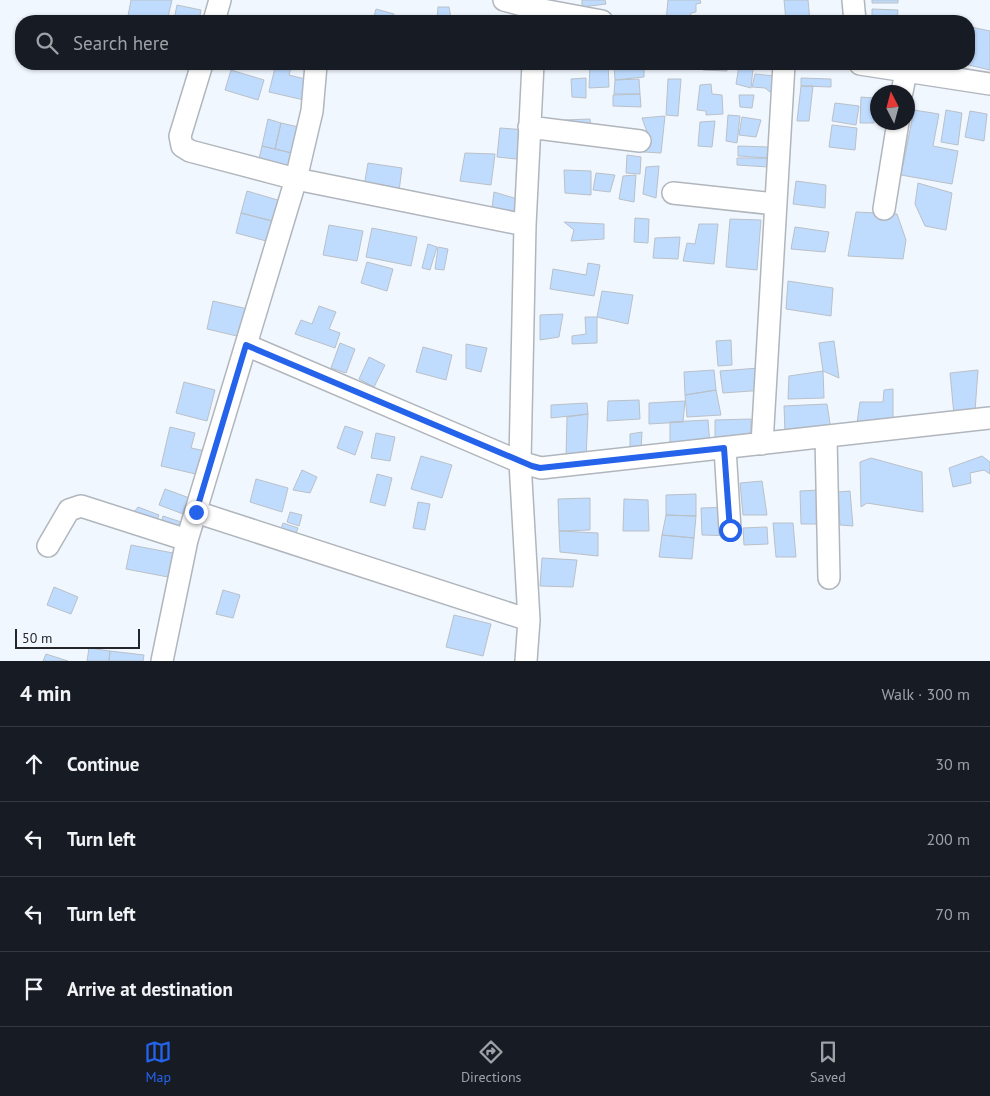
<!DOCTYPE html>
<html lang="en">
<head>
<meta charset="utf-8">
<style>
	body { margin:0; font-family:"PT Sans",sans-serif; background:#20242c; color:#f1f3f6 }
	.compass { position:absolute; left:870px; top:85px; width:45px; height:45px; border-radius:50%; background:#171b24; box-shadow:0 1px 4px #0004; rotate:354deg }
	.scale { position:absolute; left:15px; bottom:12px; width:125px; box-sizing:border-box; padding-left:5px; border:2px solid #242629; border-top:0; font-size:14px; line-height:18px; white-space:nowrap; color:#242629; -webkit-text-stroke:4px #f1f7fe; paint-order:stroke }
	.stop { position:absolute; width:15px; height:15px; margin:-11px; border:4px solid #2563eb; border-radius:50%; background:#fff }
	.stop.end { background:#2563eb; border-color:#fff; box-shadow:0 1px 5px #0008 }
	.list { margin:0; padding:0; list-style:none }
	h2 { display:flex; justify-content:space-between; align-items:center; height:65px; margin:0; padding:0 20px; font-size:21px }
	h2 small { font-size:16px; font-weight:400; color:#9ea1a6 }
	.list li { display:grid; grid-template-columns:32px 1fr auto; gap:15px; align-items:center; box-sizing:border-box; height:75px; padding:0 20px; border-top:1px solid #363941 }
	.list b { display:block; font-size:19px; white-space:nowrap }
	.list em { font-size:16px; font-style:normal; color:#9ea1a6 }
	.icon { flex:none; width:28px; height:28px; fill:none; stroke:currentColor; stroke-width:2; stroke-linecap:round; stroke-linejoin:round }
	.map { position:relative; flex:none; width:990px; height:661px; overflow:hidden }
	.search { position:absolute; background:#171b24; box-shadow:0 1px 4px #0004; left:15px; right:15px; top:15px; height:55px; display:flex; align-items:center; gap:12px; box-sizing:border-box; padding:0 18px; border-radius:20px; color:#9ea1a6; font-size:19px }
	.sheet { height:365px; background:#171b24 }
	nav { display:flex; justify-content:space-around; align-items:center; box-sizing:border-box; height:70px; border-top:1px solid #363941; background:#171b24; font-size:14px; color:#9ea1a6 }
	nav a { display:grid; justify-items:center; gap:2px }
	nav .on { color:#2563eb }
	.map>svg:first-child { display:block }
	.building { fill:#bfdcff; stroke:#bac0c7 }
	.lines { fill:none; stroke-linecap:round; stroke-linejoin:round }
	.minor-casing { stroke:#b1b6bd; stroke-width:24 }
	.minor { stroke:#fff; stroke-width:21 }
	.route { stroke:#2563eb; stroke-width:6 }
</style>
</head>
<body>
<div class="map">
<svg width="990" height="661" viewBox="0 0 990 661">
	<rect width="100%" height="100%" fill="#f1f7fe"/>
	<path class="building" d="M131 0H172L167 21H127Z
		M582 0H605L606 4 582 7Z
		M668 0H700L701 3 696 4V12L691 13 690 20 666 21Z
		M784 0H808L810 21H786Z
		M872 0H898V3H872Z
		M177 5 201 10 199 21 174 20Z
		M438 7H449L451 18 464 19V21H437Z
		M376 9 394 14 392 21H373Z
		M872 9 898 10 897 21H872Z
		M971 27 990 31V70L964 64H969V40Z
		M276 64H292L289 75 309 80 304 100 269 92Z
		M571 64H587V69L571 67Z
		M590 64H608L609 87 589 88Z
		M614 64H644V77L615 80Z
		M705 64H726L727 71 703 70Z
		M739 66 753 69 751 88 736 84Z
		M231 70 264 80 258 100 225 90Z
		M755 74 775 76 774 95 765 88 752 87Z
		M586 78V98L572 97 571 79Z
		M801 78 831 79V87L801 86Z
		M639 79 640 94H614L615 80Z
		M668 79H681L678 116 666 115Z
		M711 84 712 94 722 95 723 114 706 115V111L697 110 700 85Z
		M801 86H813L809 121H797Z
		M640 94 641 107 613 106V95Z
		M739 95H754L752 108 740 107Z
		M861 97 874 98V123H860Z
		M835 103 859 106 856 125 832 121Z
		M914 110 939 114 933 146 958 151 952 184 901 175Z
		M946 110 962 113 958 145 941 142Z
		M970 111 987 114 984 141 965 137Z
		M728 115 740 116 737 143 726 141Z
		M665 116 661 153 644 152 647 132 642 118Z
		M742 117 761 120 756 137 739 135Z
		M268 119 281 123 275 149 262 146Z
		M590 119 592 138 566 136 564 120Z
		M715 121 712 147 698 146 700 122Z
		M281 123 303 128 296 154 275 149Z
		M832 125 857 128 855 150 829 147Z
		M500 128 527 130 526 160 497 157Z
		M262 146 296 154 290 174 258 163Z
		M738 146 768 147V158L738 156Z
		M465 153 495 154 491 185 460 181Z
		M627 155 641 157 640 174 626 173Z
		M737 158H768V167L737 165Z
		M368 163 402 168 399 191 364 186Z
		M659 166 656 198 643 194 646 167Z
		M564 170 591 171V195L565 193Z
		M596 173 615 175 610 192 593 190Z
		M636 175 634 202 619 199 623 176Z
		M796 181 826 185 825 208 793 204Z
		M918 183 952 193 946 230 925 226 915 204Z
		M247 191 281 201 276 222 241 213Z
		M494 192 524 201 520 221 491 216Z
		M856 212 897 214 906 240 903 259 848 256Z
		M241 213 276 222 270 242 236 233Z
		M635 218 649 219 648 243 634 242Z
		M730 219 761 220 757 270 726 267Z
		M564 222 604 224V239L571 241 574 230Z
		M699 224H718L714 264 683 261 687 243 695 244Z
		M329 225 363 231 357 261 323 255Z
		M795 227 829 232 825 252 791 249Z
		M372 228 417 237 411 266 366 257Z
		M680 237 678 259 653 258 655 238Z
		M428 244 437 247 430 270 422 268Z
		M438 247 448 249 444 270 435 269Z
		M367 262 393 269 387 291 361 283Z
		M588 263 600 265 594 296 550 289 553 269 586 275Z
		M788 281 833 288 831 316 786 309Z
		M602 291 633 295 628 324 597 317Z
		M213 301 248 309 241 337 207 329Z
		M319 306 336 312 329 329 340 333 335 348 295 334 301 320 312 324Z
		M563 314 559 337 540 340V315Z
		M585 317H597V343L572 344V336L586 334Z
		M731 340 732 365 718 366 716 341Z
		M834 341 839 378 823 371 819 343Z
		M340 343 355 349 346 373 331 368Z
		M466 344 487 348 481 372 466 368Z
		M423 347 452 355 446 380 416 372Z
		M369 357 385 365 374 387 359 379Z
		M759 368 765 390 723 393 720 371Z
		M714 370 716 390 685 395 684 372Z
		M978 370 975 411 954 415 950 373Z
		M823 371 824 398 788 399 789 376Z
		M184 382 215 390 207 421 176 413Z
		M893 389V425L856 430 860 402H883L884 390Z
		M716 390 721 415 687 417 685 395Z
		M639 400 640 419 607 421 608 401Z
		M685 401 683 422 649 424V403Z
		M587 403 588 414 551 418V405Z
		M827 404 831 430 785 432 784 406Z
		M588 414 586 458H566L567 417Z
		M751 419V440L715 443V420Z
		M708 420 710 445 670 448V422Z
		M345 426 363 432 355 455 337 448Z
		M170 427 195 433 191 448 206 451 200 475 161 466Z
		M642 432 641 450 630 451V434Z
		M376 433 395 437 390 461 371 458Z
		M421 456 452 465 442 498 411 489Z
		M982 456 990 462V474L984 470 970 473 971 483 953 487 949 468Z
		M871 458 922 472 923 512 867 503 861 507 860 462Z
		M302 470 317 477 310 493 293 490Z
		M377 474 392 478 385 506 370 502Z
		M256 479 288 488 282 512 250 502Z
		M762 481 767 515H743L740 483Z
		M165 489 192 499 186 515 159 505Z
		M820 490 823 524H801L800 491Z
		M850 491 853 526 840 525 838 492Z
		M696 494V516L666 515V495Z
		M590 498V530L559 531 558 499Z
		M624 499 648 500 649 531H623Z
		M418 502 430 504 425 530 413 528Z
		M138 507 159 515 154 527 130 517Z
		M737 507 739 536 702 535 701 508Z
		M290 512 302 515 299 526 287 522Z
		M666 515 696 516 694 538 662 535Z
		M163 516 190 525 186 537 159 528Z
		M283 523 298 528 294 539 279 534Z
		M773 523H793L796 557H776Z
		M767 527 768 544 744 545 743 528Z
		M559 531 598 533V556L560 552Z
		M662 535 694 538 692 559 659 557Z
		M131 545 173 553 168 577 126 569Z
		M542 558 577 560 573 587 540 586Z
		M54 587 78 597 71 614 47 605Z
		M223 590 240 595 233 618 216 614Z
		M454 615 491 624 483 656 446 647Z
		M89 648 110 651 109 661H87Z
		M110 651 144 655 143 661H109Z
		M46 654 68 661H43Z"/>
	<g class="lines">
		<g class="minor-casing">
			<path id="minor" d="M504 0 537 9 602 21
				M853 0 855 21
				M214 21 220 0
				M202 64 180 136 182 146 190 151 296 179 312 111 316 65
				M860 64 990 84
				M902 92 906 72
				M529 127 640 141
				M673 193 775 204
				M884 209 898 122
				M246 345 520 462 541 468 990 418
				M826 437 829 578
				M762 444 784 64
				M725 448 730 530
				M196 512 529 620
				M48 546 69 510 81 506 187 540
				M162 661 187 540 296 179 525 225
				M526 661 529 620 520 462 525 225 533 64"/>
		</g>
		<use href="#minor" class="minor"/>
	</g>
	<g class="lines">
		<path class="route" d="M196 512 246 345 532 466 540 468 724 448 730 530"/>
	</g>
</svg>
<svg class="compass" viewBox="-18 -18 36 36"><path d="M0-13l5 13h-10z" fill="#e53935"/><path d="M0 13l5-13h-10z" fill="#9ea1a6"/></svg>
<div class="scale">50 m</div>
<div class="stop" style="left:730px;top:530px"></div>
<div class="stop end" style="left:196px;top:512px"></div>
<div class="search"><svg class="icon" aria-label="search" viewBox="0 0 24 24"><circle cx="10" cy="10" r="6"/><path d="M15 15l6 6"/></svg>Search here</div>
</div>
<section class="sheet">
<h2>4 min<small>Walk · 300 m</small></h2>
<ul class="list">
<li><svg class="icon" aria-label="ahead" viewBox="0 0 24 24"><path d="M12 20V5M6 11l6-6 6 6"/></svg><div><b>Continue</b></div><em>30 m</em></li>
<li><svg class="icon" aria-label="left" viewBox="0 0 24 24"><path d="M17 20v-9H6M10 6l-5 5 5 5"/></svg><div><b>Turn left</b></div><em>200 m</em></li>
<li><svg class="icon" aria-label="left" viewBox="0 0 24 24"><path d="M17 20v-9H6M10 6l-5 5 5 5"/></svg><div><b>Turn left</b></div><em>70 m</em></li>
<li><svg class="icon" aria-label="arrive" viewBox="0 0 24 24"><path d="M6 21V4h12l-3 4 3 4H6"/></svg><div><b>Arrive at destination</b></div></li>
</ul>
</section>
<nav>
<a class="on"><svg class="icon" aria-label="map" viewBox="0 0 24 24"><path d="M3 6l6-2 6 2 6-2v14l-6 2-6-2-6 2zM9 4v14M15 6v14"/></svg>Map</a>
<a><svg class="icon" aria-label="directions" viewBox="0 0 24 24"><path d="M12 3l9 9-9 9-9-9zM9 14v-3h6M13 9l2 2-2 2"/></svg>Directions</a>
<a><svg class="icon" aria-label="saved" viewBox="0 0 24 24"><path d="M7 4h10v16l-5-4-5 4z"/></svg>Saved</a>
</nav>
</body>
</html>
